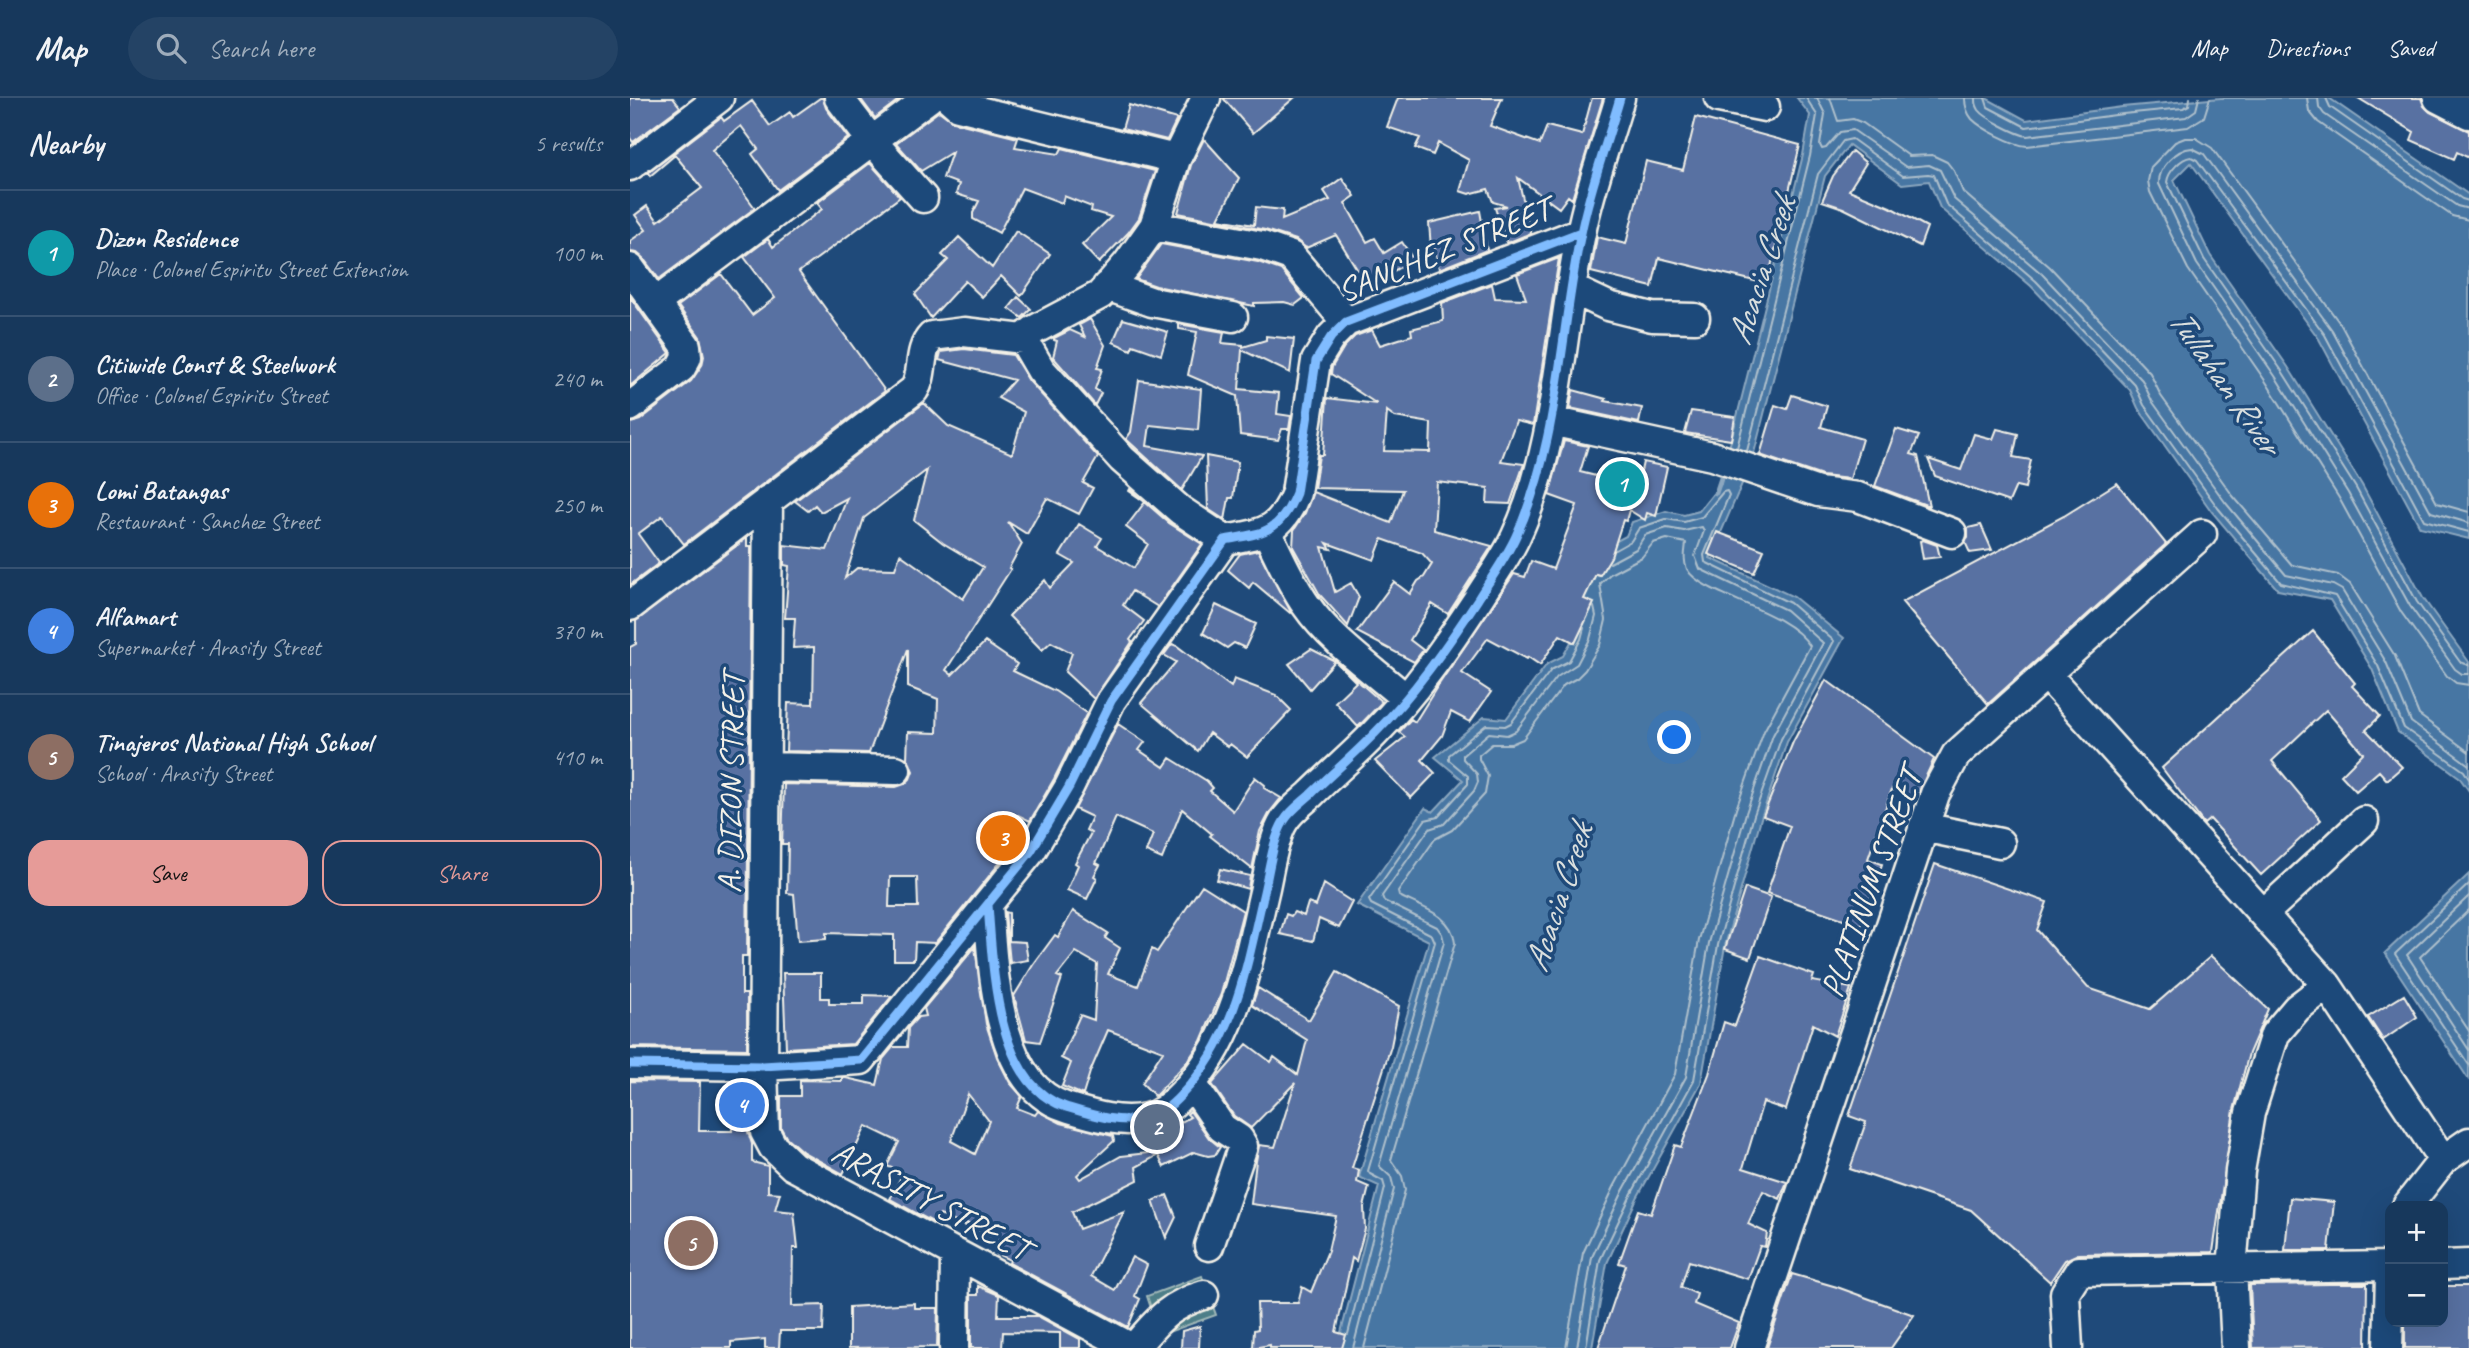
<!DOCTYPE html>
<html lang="en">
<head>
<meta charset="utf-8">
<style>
	body { margin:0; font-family:Caveat,sans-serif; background:#244365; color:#f1f3f6 }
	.controls { position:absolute; right:21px; bottom:21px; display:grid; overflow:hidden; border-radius:14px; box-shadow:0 7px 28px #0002 }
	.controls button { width:63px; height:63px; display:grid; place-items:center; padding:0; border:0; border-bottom:2px solid #365272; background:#17385c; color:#f1f3f6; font:35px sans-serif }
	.you { position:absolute; left:1045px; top:640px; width:24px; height:24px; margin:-18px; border:5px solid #fff; border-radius:50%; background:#1a73e8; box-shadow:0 0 0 10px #1a73e833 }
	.badge { display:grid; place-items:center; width:46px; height:46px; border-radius:50%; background:#e69b98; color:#fff; font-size:23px; font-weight:700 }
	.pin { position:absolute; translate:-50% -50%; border:4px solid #fff; box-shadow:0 2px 7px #0006 }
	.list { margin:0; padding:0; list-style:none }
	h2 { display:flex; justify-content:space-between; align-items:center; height:91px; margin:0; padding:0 28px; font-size:30px }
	h2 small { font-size:23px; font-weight:400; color:#9eacbb }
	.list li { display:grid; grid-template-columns:46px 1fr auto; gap:21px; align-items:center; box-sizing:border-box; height:126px; padding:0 28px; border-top:2px solid #365272 }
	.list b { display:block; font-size:26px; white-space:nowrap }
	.list p { margin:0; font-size:23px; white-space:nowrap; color:#9eacbb }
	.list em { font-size:23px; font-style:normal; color:#9eacbb }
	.actions { display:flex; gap:14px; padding:21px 28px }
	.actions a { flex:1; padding:16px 0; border:2px solid #e69b98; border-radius:21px; text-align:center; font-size:24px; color:#e69b98 }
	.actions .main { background:#e69b98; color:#111 }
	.icon { flex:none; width:38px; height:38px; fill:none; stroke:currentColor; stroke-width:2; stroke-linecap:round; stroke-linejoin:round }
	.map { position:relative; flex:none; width:1839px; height:1250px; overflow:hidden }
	header { display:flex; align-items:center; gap:42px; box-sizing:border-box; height:98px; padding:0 35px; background:#17385c; border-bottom:2px solid #365272 }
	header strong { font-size:33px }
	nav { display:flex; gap:38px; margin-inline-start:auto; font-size:24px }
	.search { width:490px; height:63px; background:#244365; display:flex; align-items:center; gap:18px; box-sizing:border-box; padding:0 24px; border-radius:38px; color:#9eacbb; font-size:26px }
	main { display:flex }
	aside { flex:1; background:#17385c }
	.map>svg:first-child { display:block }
	.green { fill:#4e7e88; stroke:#a1b8b8; stroke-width:2 }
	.water { fill:#4776a3; stroke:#8ca7bf; stroke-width:2 }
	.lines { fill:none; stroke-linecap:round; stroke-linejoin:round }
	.shore { stroke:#afc0cc; stroke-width:2 }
	.stream { stroke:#8ca7bf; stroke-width:5 }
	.building { fill:#5971a2; stroke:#f4f1e8; stroke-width:2; fill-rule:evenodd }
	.minor-casing { stroke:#f4f1e8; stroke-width:33 }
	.minor { stroke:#1f4a7a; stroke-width:28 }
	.cycleway-casing { stroke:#1f4a7a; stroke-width:13 }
	.cycleway { stroke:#80bcff; stroke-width:9 }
	.labels { text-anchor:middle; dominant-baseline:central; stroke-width:7; stroke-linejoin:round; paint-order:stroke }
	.street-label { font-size:33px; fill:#f4f1e8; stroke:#1f4a7a }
	.water-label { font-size:35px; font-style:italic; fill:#dadfde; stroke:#1f4a7a }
</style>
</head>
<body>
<header>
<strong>Map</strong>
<div class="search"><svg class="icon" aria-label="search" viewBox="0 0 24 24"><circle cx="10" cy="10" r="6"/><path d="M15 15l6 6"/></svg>Search here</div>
<nav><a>Map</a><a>Directions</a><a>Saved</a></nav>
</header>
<main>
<aside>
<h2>Nearby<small>5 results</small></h2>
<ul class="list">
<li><span class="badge" style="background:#0f9aa8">1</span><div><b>Dizon Residence</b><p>Place · Colonel Espiritu Street Extension</p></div><em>100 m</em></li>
<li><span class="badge" style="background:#5c6f8a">2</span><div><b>Citiwide Const &amp; Steelwork</b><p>Office · Colonel Espiritu Street</p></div><em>240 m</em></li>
<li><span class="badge" style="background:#e8710a">3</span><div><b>Lomi Batangas</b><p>Restaurant · Sanchez Street</p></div><em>250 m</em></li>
<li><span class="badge" style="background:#3f7fe0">4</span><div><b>Alfamart</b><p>Supermarket · Arasity Street</p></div><em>370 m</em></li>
<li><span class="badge" style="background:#8d6e63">5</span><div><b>Tinajeros National High School</b><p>School · Arasity Street</p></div><em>410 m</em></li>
</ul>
<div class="actions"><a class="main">Save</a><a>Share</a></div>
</aside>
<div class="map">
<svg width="1839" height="1250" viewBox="0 0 1839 1250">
	<rect width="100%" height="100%" fill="#1f4a7a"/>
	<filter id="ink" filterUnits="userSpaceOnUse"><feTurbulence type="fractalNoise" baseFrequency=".0143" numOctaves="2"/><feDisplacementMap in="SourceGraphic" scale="14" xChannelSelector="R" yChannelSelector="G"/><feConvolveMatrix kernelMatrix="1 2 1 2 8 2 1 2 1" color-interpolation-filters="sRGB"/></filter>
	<g filter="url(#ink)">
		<path class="green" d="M572 1178 586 1217 530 1237 517 1198Z"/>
		<path class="water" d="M1167 0H1356L1396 22 1492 9 1591 0H1699L1839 97V441L1790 429 1689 241 1561 65 1544 82 1580 157 1658 269 1732 387 1793 500 1839 564V693L1829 679 1768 634 1742 571 1700 502 1648 492 1582 414 1508 310 1500 292 1401 188 1310 110 1299 83 1272 86 1219 47 1195 78 1122 363 1097 358 1173 57 1180 17Z
			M1094 367 1117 374 1080 460 1164 499 1214 540 1157 644 1131 720 1095 848 1071 985 1007 1100 977 1165 962 1250H707L749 1088 729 1079 799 843 727 807 795 710 803 714 833 682 805 659 854 619 876 621 917 566 933 558 945 537 964 455 996 438 1002 424 1036 413 1054 417 1069 413 1091 386Z
			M1839 776V982L1755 855Z"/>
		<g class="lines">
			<path class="shore" d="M1187 0 1195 16 1190 47 1192 51 1196 50 1210 34 1223 32 1276 69 1299 67 1310 72 1324 101 1412 176 1512 282 1522 303 1595 404 1656 477 1703 487 1712 492 1756 564 1781 624 1839 667
				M1200 0 1208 23 1223 21 1233 25 1279 58 1302 57 1317 64 1324 73 1333 94 1420 169 1520 275 1531 298 1603 398 1662 467 1708 477 1720 486 1765 558 1789 617 1839 654
				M1335 0C1335 8 1337 15 1342 21 1352 31 1383 47 1397 48L1558 29 1574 19 1580 0
				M1346 0C1346 5 1346 7 1349 12 1355 20 1386 36 1397 38L1556 19 1566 12 1569 0
				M1355 0 1358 9 1396 29 1493 16 1553 10 1559 7 1560 0
				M1677 0 1679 13 1688 24 1822 118 1839 122
				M1688 0 1689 9 1694 16 1827 108 1839 111
				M1696 0 1700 9 1832 101 1839 103
				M1107 350 1180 58 1187 17 1176 0
				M1117 353 1188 76 1213 43 1222 41 1273 78 1298 76 1304 77 1316 106 1406 183 1505 287 1514 307 1588 410 1651 485 1705 498 1748 568 1774 630 1834 673 1839 681
				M1839 414 1807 405 1711 227 1582 50 1566 40H1555L1545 44 1521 69 1518 83 1520 94 1558 171 1636 284 1709 400 1771 514 1817 578 1826 585 1839 587
				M1839 425 1801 414 1702 232 1574 56 1562 50C1546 51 1528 70 1529 86L1567 166 1645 278 1718 395 1780 508 1825 571 1832 576H1839
				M1839 434 1794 422 1695 237 1567 62 1561 59C1551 60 1538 74 1537 84L1574 161 1652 273 1726 390 1787 504 1830 564 1839 567
				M1839 786 1765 856 1839 967
				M1839 798 1777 857 1839 952
				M1839 812 1790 859 1839 933
				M718 1236 755 1090 753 1083 740 1076 738 1073 805 844 802 837 741 806 739 802 795 722 808 719 838 686V678L819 662V657L856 627 875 628 881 625 921 572 939 563 951 541 954 530
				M723 1250 764 1091 761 1079 749 1068 814 844 812 836 807 829 754 803 752 798 799 731 814 726 844 693 848 684 847 676 833 661V657L859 635 877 637 886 633 927 579 947 566 960 541 966 518 964 509
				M734 1250 775 1092 772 1078 761 1062 825 845C823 817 791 809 769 798L768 794 805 741 822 732 855 696 858 678 849 661V657L862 646H881L893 641 934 587 947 580 955 572 970 547 976 522 970 486 980 476 1012 459 1023 445 1037 441 1056 445C1055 454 1053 462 1057 471 1071 498 1156 510 1180 548L1134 633 1106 711 1069 842 1045 976 984 1089 953 1155 936 1250
				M947 1250 962 1159 993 1093 1056 979 1079 845 1116 715 1143 637 1193 545 1156 512 1070 471 1065 458 1074 433 1072 429 1054 433 1037 430 1015 437 1006 451 980 465
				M956 1250 970 1162 1001 1097 1064 982 1088 847 1124 717 1151 641 1204 543 1160 505 1075 464 1074 457 1099 397 1097 393 1093 394 1072 419 1054 424 1036 421 1009 430 1001 443 985 452"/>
			<path class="stream" d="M1086 395 1094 371"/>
		</g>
		<path class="building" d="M0 0H43L50 9 3 44 0 40Z
			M190 0H193L196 10 218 40 148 92 122 56 128 51 111 28 82 52 125 110 29 181 13 160 7 155 0 154V143L16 132 5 117 17 108 28 123 72 90 45 57 20 78 18 75 91 19 94 23 122 3 140 28 160 14 163 19Z
			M230 0H271L245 20Z
			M593 0H664L623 35Z
			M768 0H872L860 28 910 46 917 28 952 37 962 0H973L942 101 938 98 929 110 888 80 901 135 877 145 865 110 877 108 863 104 858 91 839 96 830 93 839 62 808 45 803 57 785 50 790 40 757 29Z
			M1728 0H1791L1794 8 1800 14 1839 33V60L1827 54 1824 61 1781 42 1784 34Z
			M499 7 547 21 537 42 492 31Z
			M309 13 324 24 388 40 385 49 429 56 432 50 525 73 509 120 498 135 469 165 452 147 481 119 461 113 462 109 434 98 432 105 392 90 369 135 343 121V115L349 103 326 96 329 86 313 80 322 54 291 73 266 45Z
			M1066 19 1170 47 1137 186 1029 160 1022 189 961 174 967 139 996 146 1016 63 1053 72Z
			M574 41 609 80 588 121 624 127 626 109 653 112 652 122 700 102 694 93 712 80 725 98 715 105 737 144 745 140 754 155 772 144 783 161 738 189 706 137 676 150 666 142 635 132 548 115 561 67Z
			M1222 53 1236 65 1219 92 1260 109 1297 129 1290 148 1213 110 1192 103 1203 78Z
			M240 65 270 99 169 174 255 293 54 446 32 418 8 436 29 465 0 487V325L10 322 61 283 72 267 74 258 70 239 48 208 91 176 122 217 145 200 114 159 138 141 143 149 192 111 187 105Z
			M850 113 857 152 809 171 804 148 801 150 799 125Z
			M386 133 420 156 391 198 371 178 352 199 335 183 301 220 285 196 318 162 312 157 329 139 362 170Z
			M531 146 628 164 651 172 674 200 665 207 654 204 624 205V208L526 188 506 181Z
			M929 160 903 327 886 323 871 363 894 366 880 406 857 405 858 390 807 384 804 432 862 448 818 516 802 506 780 542 793 552 784 564 727 534 764 484 780 496 788 483 794 479 802 466 792 455 752 441 744 462 697 445 701 451 692 449 705 494 721 485 729 499 718 528 690 497 663 449 664 432 675 415 683 394 761 425 773 392 684 390 689 357H693L697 300 747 306 701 276 702 269 714 249 725 238 742 232 750 247 782 237 781 231 813 223 812 205 862 186 865 200 896 201 887 176ZM757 313 765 319 801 325 800 354 754 353Z
			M0 199 40 255 0 288Z
			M388 199 401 211 392 220 379 210Z
			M460 221 475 247 467 270 472 271 465 291 471 295 465 307 423 259 427 243 424 242V240L440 232 455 239 449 227Z
			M493 221 538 234 531 257 503 247 501 252 483 244Z
			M549 226 594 234 592 245 613 247V249L636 242V238L664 241 660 275 612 252 609 291 649 295 647 316 661 318 659 331H652L648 342 610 337 607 298 558 277 567 234 549 231Z
			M334 251 383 257 399 283 468 359 453 385 463 390 449 416 417 400 397 436 378 424 392 446 379 470 381 471 316 572 322 577 355 544 387 566 383 573 425 593 457 615 424 681 400 723 388 717 364 755 373 761 305 845 285 844 284 862H264V837L196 835V841L168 843 164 796 157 795 158 746H152L154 686 266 689 275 686 280 681 283 673 277 661 278 634 307 635 308 601 278 589V551L239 655 156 653 158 605 183 606 184 549 163 550 165 520H155L159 468 154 467V447L197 452 217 400 191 414 185 407 178 413 165 403 294 305 318 328 382 356 394 314 368 300 384 282 309 262 311 254ZM297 372 284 422 313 445 353 469 333 501 270 456 265 471 227 470 215 480 234 420ZM260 779H287L288 809H259Z
			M509 282 571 291 568 332 520 327 517 348 572 358 552 392 496 341 501 334Z
			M943 292 976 301 975 303 1012 310 1009 325 940 310Z
			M1162 297 1197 308 1191 329 1232 341 1220 381 1192 378 1130 357 1145 307 1157 311Z
			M1061 313 1105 319 1101 342 1055 335Z
			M1266 331 1289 338 1281 356 1288 358 1299 408 1245 388Z
			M1367 331 1388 336 1383 359 1401 362 1395 390 1386 388 1379 404 1305 378 1298 361 1331 372 1344 336 1363 341Z
			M934 343 958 348 950 374 986 383 989 368 1011 373 1013 364 1037 369 1026 418 1017 415 1015 422 999 412 996 423 993 422 981 459 970 477 966 476 954 501 964 505 945 545 930 537 910 567 898 559 897 561 858 540 832 575 861 594 840 624 821 614 812 638 792 662 805 675 781 700 745 663 775 639 769 634 781 621 785 624 805 592 884 476 895 479 901 463 923 471 947 407 919 397Z
			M576 358 608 364 603 400H599L595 422 578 411Z
			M1487 385 1536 446 1358 606 1272 504 1434 418Z
			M500 391 539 425 572 446 528 509 502 493 493 507 514 523 500 542 502 544 464 601 435 574 442 555 421 544 412 552 379 518 415 482 420 490 444 465 430 457 449 426 472 440 467 448 504 470 518 446 496 429 515 404 499 393Z
			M1351 427 1362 452 1340 455 1335 444 1338 440V430Z
			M1087 434 1134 452 1124 475 1078 456Z
			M117 440V448H121L117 858H112V896H117V951L0 949V549L6 546V523Z
			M1293 442 1307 447 1310 459 1293 461 1290 443Z
			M628 452 661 514 660 515 623 484 619 490 598 472 610 456Z
			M586 507 626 526 615 550 604 545 597 550 573 535Z
			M1683 533 1725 585 1722 588 1750 618 1736 632 1772 669 1757 682 1749 673 1726 693 1711 677 1733 655 1696 612 1642 663 1691 722 1631 777 1580 721 1574 726 1532 670Z
			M542 546 547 548 601 589 604 581 646 597 661 612 617 659 600 646 598 649 579 635 568 653 511 605 546 564 534 557Z
			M681 551 705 563 680 591 659 566Z
			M706 564 752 604 728 629 705 604 726 584Z
			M1196 582 1304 661 1285 702 1262 691 1238 761 1252 766 1231 827 1137 795 1160 728 1133 718 1163 644Z
			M488 626 515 644 509 652 534 669 540 660 577 683 583 690 580 693 603 713 625 679 635 687 634 690 651 700 640 714 630 733 622 771 580 738 582 736 552 711 532 761 516 754 523 736 486 719 466 765 470 767 464 778 467 780 457 801 437 792 448 767 445 765 461 735 456 732 462 719 445 711Z
			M1305 766 1417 804 1407 832 1458 890 1520 911 1581 858 1638 911 1619 955 1604 1012 1583 1154 1448 1156 1435 1162 1420 1184 1341 1112 1220 1071 1236 1024 1219 1018Z
			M590 771 620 778 618 791 587 782Z
			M694 786 722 804 709 830 689 821 683 843 650 836 656 816 661 818 664 814 674 818 678 805 686 808Z
			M572 787 613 813 591 896 571 943 557 964 525 998 512 985 533 953 478 932 460 974 453 997 432 988 441 965 431 960 450 917 464 922 467 866 446 854 427 878 432 880 410 944 396 942 384 898 403 867 425 837 428 839 443 813 478 835 475 840 490 850 478 876 508 888 522 851 527 854Z
			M1115 790 1141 799 1120 860 1095 851Z
			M375 814 379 815V843L395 844 398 862 380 865Z
			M345 849 356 926 367 959 380 985 392 998 387 1010 405 1017 408 1013 431 1025 483 1038 484 1043 447 1077 450 1081 491 1058 527 1054 523 1040 560 1019 557 1016 560 1013 579 1040 590 1049 585 1057 578 1058 564 1054 534 1069 528 1057 506 1069 508 1082 442 1114 449 1131 494 1114 461 1178 485 1192 502 1159 517 1167 505 1198 510 1201 498 1229 379 1165 380 1162 367 1156 372 1145 337 1125 335 1128 310 1117 306 1126 260 1101 273 1075 257 1068 269 1044 236 1028 213 1076 173 1054 156 1039 151 1030V998H170V982L212 983V980H216L247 987 253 961 263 949H277L278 930 288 919 296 918 294 910ZM338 996 359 1023 345 1056 321 1043Z
			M1130 858 1184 877 1182 883 1221 890 1205 938 1183 926 1156 1012 1133 1004 1113 1070 1157 1084 1150 1101 1133 1093 1118 1126 1137 1135 1135 1149 1130 1148 1118 1181 1059 1163 1051 1189 1067 1196 1064 1206 1109 1225 1100 1250H968L996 1167 989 1165 1008 1112 1021 1116 1045 1047 1051 1049 1079 976 1094 924 1105 928Z
			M707 874 769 908 761 948 722 1070 729 1072 727 1084 739 1089 734 1109 735 1131 726 1163 722 1160 706 1234 716 1237 712 1250H640V1247L623 1250 624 1232 628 1231 627 1205H668L672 1189 681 1194 698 1153 706 1118 621 1106 626 1063 629 1047 645 1049 665 985 621 1030 604 1018 582 986 617 946 641 964 644 959 668 977 677 942 622 907 628 890 679 922Z
			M153 875H191V900H199V906H234V897L262 898 223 946 156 950Z
			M1774 897 1787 919 1753 942 1738 919Z
			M0 983 70 984 69 1033H102V984H117L118 1034 122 1046V1064L138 1068V1094L150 1095 145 1112 164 1114 168 1150H163L162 1208 194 1207 193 1233H150L149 1250H135V1241L101 1244V1250H0Z
			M537 1097 546 1119 536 1140 523 1103Z
			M1660 1100 1704 1104 1699 1152H1655Z
			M1162 1176 1207 1189 1284 1217 1261 1250H1137Z
			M1700 1186H1737L1736 1249 1623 1250 1620 1187Z
			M348 1188 369 1197 368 1218H408L450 1241V1250H430V1235L373 1234 372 1250H341V1197H348Z
			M1813 1188H1839V1250H1775V1224H1813Z
			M284 1205V1210H308L307 1249 219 1250V1209Z
			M570 1228 569 1250H551L552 1233Z"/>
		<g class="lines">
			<g class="minor-casing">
				<path id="minor" d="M209 0 241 42 293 100
					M319 0 328 8 546 61
					M1089 0 1135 9
					M1808 0 1839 16
					M0 68 89 0
					M524 128 632 148 661 158 716 224
					M0 170 56 248 57 259 51 270 0 309
					M477 188 522 204 603 219
					M942 191 978 208 1022 219 1065 220
					M25 205 299 0
					M393 241 411 272 492 361 550 412 595 442
					M921 323 1082 358 1188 394 1228 399 1322 435
					M138 402 133 968 135 1034 143 1049 163 1068 502 1250
					M637 434C649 458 660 484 676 507 701 543 742 571 775 600
					M0 508 284 292C295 276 287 253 302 238L334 234 393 241 404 232 470 197 497 166 524 128 546 61 576 0
					M1416 576 1697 887 1813 1062
					M136 669 266 672
					M1293 729 1370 745
					M358 807C363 868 365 987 436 1009 462 1017 489 1026 516 1020 531 1017 542 1007 552 996 606 940 617 866 634 794 639 773 643 740 654 723 660 713 671 705 680 697 701 676 724 657 744 636 784 596 817 548 848 501 861 480 876 460 886 438 929 346 930 233 951 135 960 89 977 45 990 0
					M1633 816 1734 723
					M0 966 133 968 231 962 401 753 439 689 481 603 595 442C633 435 650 435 666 395L686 263 701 239 716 224 951 134
					M562 986 592 1030 609 1041 613 1048 579 1148
					M1777 1108 1813 1062 1839 1044
					M1813 1167 1839 1166
					M324 1250 325 1155
					M504 1250C527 1223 539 1207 574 1197
					M1119 1250 1305 696 1326 657 1572 436
					M1438 1250 1435 1195 1449 1173 1760 1168
					M1606 1250 1602 1171 1610 1073 1620 1015 1645 936 1667 910 1697 887
					M1758 1250 1760 1178"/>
			</g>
			<use href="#minor" class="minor"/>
			<g class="cycleway-casing">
				<path id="cycleway" d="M358 807C363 868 365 987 436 1009 462 1017 489 1026 516 1020 531 1017 542 1007 552 996 606 940 617 866 634 794 639 773 643 740 654 723 660 713 671 705 680 697 701 676 724 657 744 636 784 596 817 548 848 501 861 480 876 460 886 438 929 346 930 233 951 135 960 89 977 45 990 0
					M0 966 133 968 231 962 401 753 439 689 481 603 595 442C633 435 650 435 666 395L686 263 701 239 716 224 951 134"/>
			</g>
			<use href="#cycleway" class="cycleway"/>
		</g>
	</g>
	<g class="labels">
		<g class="street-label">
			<text transform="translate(814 152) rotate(-22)">SANCHEZ STREET</text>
			<text transform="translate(101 685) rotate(-89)">A. DIZON STREET</text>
			<text transform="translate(1241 785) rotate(-70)">PLATINUM STREET</text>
			<text transform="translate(301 1102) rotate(28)">ARASITY STREET</text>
		</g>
		<g class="water-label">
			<text transform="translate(1131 173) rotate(-72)">Acacia Creek</text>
			<text transform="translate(1595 283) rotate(55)">Tullahan River</text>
			<text transform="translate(928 800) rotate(-72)">Acacia Creek</text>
		</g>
	</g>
</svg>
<div class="controls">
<button>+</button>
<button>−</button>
</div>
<div class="you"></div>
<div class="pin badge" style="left:992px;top:386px;background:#0f9aa8">1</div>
<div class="pin badge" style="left:527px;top:1029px;background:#5c6f8a">2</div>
<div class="pin badge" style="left:373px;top:740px;background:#e8710a">3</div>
<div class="pin badge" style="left:112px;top:1007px;background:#3f7fe0">4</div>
<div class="pin badge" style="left:61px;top:1145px;background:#8d6e63">5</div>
</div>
</main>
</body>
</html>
